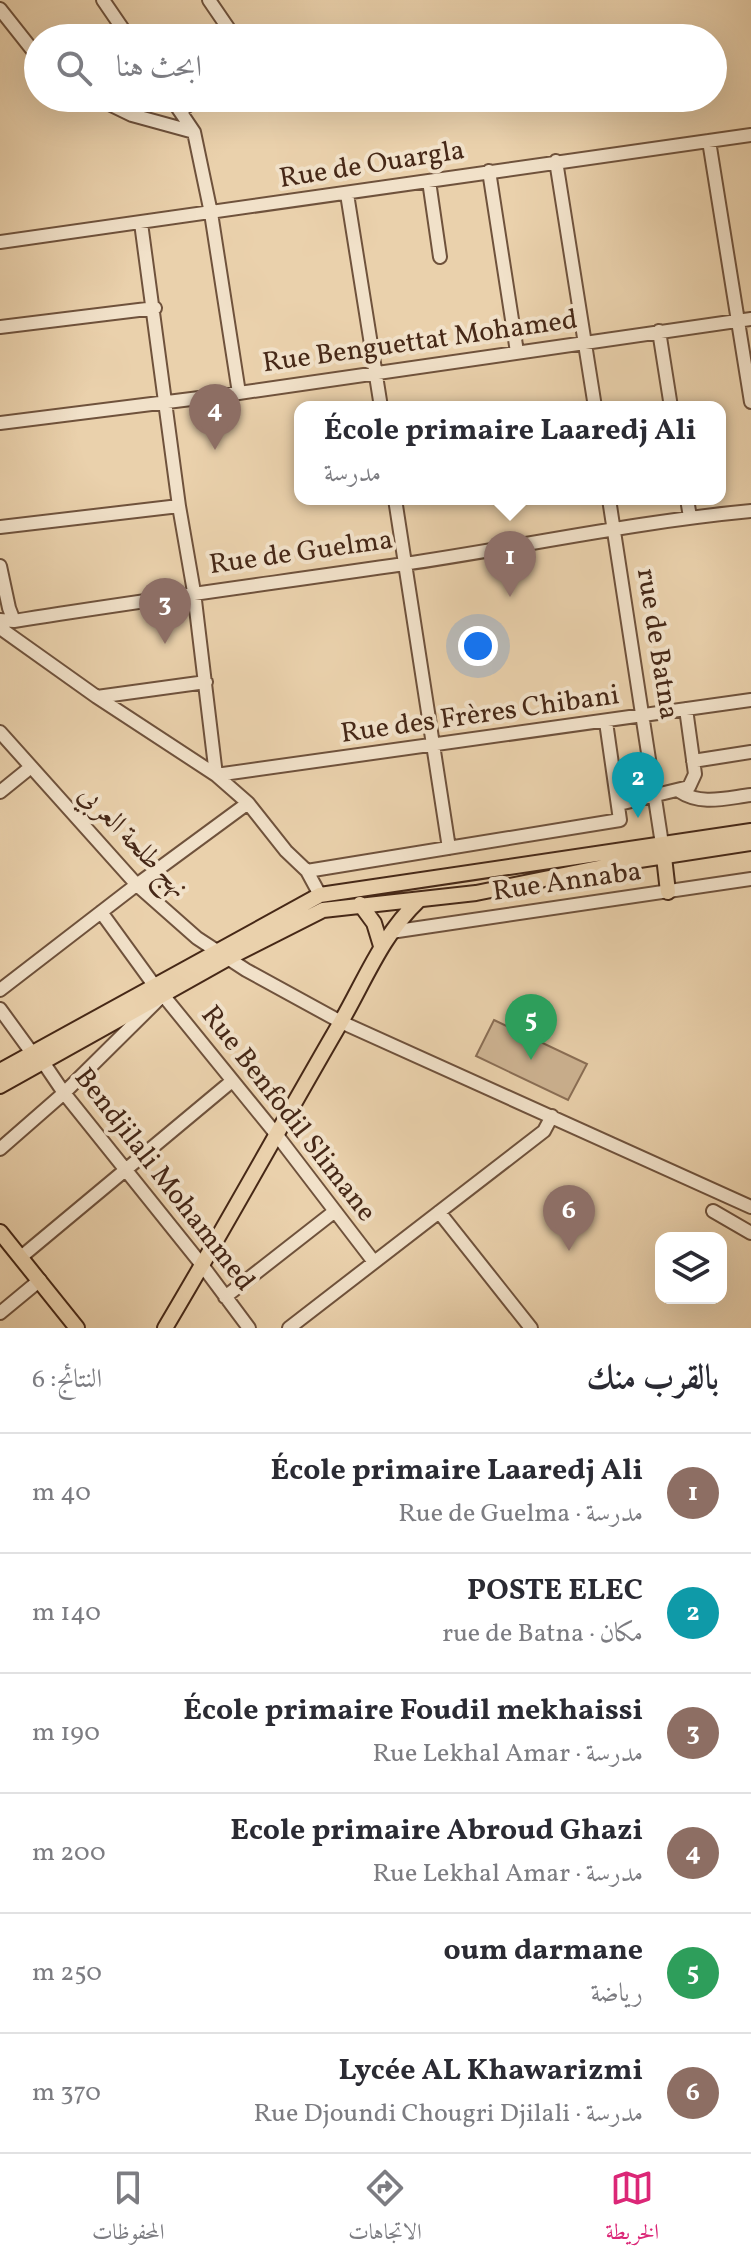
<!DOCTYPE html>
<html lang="ar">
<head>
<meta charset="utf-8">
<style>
	body { margin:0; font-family:Vollkorn,Amiri,serif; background:#f2f2f3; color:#2b2b33; direction:rtl }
	.controls { position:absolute; right:24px; bottom:24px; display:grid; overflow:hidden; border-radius:16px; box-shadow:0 8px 32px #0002 }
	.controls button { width:72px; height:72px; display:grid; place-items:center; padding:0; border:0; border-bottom:2px solid #e1e1e2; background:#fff; color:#2b2b33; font:40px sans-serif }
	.you { position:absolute; left:478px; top:646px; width:28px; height:28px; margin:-20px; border:6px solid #fff; border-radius:50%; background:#1a73e8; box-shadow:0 0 0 12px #1a73e833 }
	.badge { display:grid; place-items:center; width:52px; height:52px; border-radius:50%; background:#db2777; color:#fff; font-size:26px; font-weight:700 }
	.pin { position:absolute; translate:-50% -66px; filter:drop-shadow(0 2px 4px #0008) }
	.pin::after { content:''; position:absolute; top:42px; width:28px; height:24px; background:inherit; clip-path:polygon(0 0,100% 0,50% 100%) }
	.popup { position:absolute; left:294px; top:401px; width:432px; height:104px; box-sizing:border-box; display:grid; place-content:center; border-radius:16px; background:#fff; filter:drop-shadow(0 2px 6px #0005); font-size:26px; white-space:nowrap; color:#7c7c81 }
	.popup b { font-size:30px; color:#2b2b33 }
	.popup::after { content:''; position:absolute; left:50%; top:100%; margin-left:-16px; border:16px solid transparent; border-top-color:#fff }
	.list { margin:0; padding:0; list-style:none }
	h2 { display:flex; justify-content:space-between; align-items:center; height:104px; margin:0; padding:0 32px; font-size:34px }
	h2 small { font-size:26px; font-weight:400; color:#7c7c81 }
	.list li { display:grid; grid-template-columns:52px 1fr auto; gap:24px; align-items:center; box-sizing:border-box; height:120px; padding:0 32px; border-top:2px solid #e1e1e2 }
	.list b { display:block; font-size:30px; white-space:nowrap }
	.list p { margin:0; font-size:26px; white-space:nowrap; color:#7c7c81 }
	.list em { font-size:26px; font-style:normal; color:#7c7c81 }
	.icon { flex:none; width:44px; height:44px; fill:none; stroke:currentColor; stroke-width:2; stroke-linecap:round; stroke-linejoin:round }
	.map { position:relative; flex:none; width:751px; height:1328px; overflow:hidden; direction:ltr }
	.search { position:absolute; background:#fff; box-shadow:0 8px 32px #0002; left:24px; right:24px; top:24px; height:88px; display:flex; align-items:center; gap:20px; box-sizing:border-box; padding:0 28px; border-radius:44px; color:#7c7c81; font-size:30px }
	.sheet { height:824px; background:#fff }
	nav { display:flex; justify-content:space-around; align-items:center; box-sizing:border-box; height:112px; border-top:2px solid #e1e1e2; background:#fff; font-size:22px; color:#7c7c81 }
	nav a { display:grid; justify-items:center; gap:4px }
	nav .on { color:#db2777 }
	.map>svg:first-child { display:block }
	.green { fill:#ceb493; stroke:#8a6e55; stroke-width:2 }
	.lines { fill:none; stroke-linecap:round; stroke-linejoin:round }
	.minor-casing { stroke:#6f523c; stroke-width:16 }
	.major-casing { stroke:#462817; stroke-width:18 }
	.minor { stroke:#f1e1c9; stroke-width:12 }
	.major { stroke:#ead1ac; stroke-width:14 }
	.labels { text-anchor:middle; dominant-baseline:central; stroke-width:8; stroke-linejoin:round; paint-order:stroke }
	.street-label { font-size:28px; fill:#462817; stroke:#f1e1c9 }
</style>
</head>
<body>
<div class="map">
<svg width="751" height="1328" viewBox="0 0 751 1328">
	<rect width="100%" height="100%" fill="#ead1ac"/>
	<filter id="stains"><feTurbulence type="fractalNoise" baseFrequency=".0025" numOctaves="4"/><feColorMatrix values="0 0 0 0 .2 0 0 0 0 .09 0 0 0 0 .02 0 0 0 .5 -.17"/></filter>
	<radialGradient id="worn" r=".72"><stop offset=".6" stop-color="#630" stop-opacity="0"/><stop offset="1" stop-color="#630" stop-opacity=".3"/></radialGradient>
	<path class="green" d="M494 1020 587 1064 568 1100 476 1056Z"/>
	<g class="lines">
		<g class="minor-casing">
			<path id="minor" d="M103 0 129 38
				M209 0 235 38
				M0 9 38 57
				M97 98 132 115 194 132
				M171 98 194 132 211 213 239 393
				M180 111 199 98
				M709 141 751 402
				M556 161 595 407
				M489 171 517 352
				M429 181 440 257
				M347 194 381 407
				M141 223 179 506 194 592 216 775 751 700
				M0 242 751 135
				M0 327 155 308
				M659 331 671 407
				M0 423 239 393 751 319
				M395 499 449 848
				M609 499 662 844
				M687 499 690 517
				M0 527 179 506
				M0 566 9 608 14 621
				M0 620 14 621C144 600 274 583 404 564 520 547 634 522 751 511
				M0 628 97 697 216 775 248 803 286 851 307 871 320 895
				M97 697 206 682
				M0 732 137 885 197 938 246 970 341 1022 751 1207
				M693 761 751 752
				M679 791C701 806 726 798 751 795
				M0 792 26 771
				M619 804 689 787 695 774 686 709
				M307 871 620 820 606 722
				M101 912 154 985
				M391 932 751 879
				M0 990 131 889 248 803
				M0 1009 32 1053
				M43 1062 64 1093 202 1265 249 1328
				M0 1149 64 1093 163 995 276 1134 374 1262
				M713 1211 751 1233
				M439 1212 531 1328
				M21 1257 232 1081
				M225 1297 335 1211
				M0 1313 40 1280
				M289 1328 544 1131 552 1116"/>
		</g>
		<g class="major-casing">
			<path id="major" d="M663 848 668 892
				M360 904 374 923 381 946
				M0 1071 320 895 751 831
				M0 1086 234 955 323 910 476 893 633 861 751 843
				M0 1232 77 1328
				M165 1328C224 1229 280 1127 338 1027 364 983 381 936 419 900"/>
		</g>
		<use href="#minor" class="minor"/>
		<use href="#major" class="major"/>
	</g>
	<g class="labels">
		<g class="street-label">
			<text transform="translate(372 165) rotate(-9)">Rue de Ouargla</text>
			<text transform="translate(420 342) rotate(-8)">Rue Benguettat Mohamed</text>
			<text transform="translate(301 553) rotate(-8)">Rue de Guelma</text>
			<text transform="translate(657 644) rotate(81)">rue de Batna</text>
			<text transform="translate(480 715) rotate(-8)">Rue des Frères Chibani</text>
			<text transform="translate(133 842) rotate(46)">نهج طلحة العربي</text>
			<text transform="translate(567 882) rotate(-8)">Rue Annaba</text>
			<text transform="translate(288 1114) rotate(52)">Rue Benfodil Slimane</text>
			<text transform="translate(164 1180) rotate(52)">Bendjilali Mohammed</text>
		</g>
	</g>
	<rect width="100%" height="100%" filter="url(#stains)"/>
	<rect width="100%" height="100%" fill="url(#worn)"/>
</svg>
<div class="controls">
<button><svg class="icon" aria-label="layers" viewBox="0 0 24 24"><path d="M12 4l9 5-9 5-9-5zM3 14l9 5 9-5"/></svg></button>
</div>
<div class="you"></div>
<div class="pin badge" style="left:510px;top:597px;background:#8d6e63">1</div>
<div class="popup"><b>École primaire Laaredj Ali</b>مدرسة</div>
<div class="pin badge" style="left:638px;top:818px;background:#0f9aa8">2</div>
<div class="pin badge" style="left:165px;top:644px;background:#8d6e63">3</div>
<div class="pin badge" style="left:215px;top:450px;background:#8d6e63">4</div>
<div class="pin badge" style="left:531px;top:1060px;background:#2e9e5b">5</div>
<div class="pin badge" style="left:569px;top:1251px;background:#8d6e63">6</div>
<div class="search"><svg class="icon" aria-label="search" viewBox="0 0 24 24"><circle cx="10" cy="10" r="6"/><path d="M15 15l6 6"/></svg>ابحث هنا</div>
</div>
<section class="sheet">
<h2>بالقرب منك<small>النتائج: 6</small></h2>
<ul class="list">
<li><span class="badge" style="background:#8d6e63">1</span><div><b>École primaire Laaredj Ali</b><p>مدرسة · Rue de Guelma</p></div><em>40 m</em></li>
<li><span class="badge" style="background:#0f9aa8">2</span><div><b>POSTE ELEC</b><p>مكان · rue de Batna</p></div><em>140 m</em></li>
<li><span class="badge" style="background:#8d6e63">3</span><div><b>École primaire Foudil mekhaissi</b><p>مدرسة · Rue Lekhal Amar</p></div><em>190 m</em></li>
<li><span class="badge" style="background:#8d6e63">4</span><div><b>Ecole primaire Abroud Ghazi</b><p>مدرسة · Rue Lekhal Amar</p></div><em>200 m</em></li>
<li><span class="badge" style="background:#2e9e5b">5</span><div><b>oum darmane</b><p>رياضة</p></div><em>250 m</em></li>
<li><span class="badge" style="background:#8d6e63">6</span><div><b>Lycée AL Khawarizmi</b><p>مدرسة · Rue Djoundi Chougri Djilali</p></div><em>370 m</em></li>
</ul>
</section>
<nav>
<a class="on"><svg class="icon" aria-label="map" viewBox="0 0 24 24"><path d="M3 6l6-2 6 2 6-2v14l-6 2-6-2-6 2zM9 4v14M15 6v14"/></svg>الخريطة</a>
<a><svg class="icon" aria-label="directions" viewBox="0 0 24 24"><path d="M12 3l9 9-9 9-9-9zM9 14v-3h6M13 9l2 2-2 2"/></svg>الاتجاهات</a>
<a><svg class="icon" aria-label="saved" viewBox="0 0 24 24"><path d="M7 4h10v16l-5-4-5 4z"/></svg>المحفوظات</a>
</nav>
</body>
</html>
